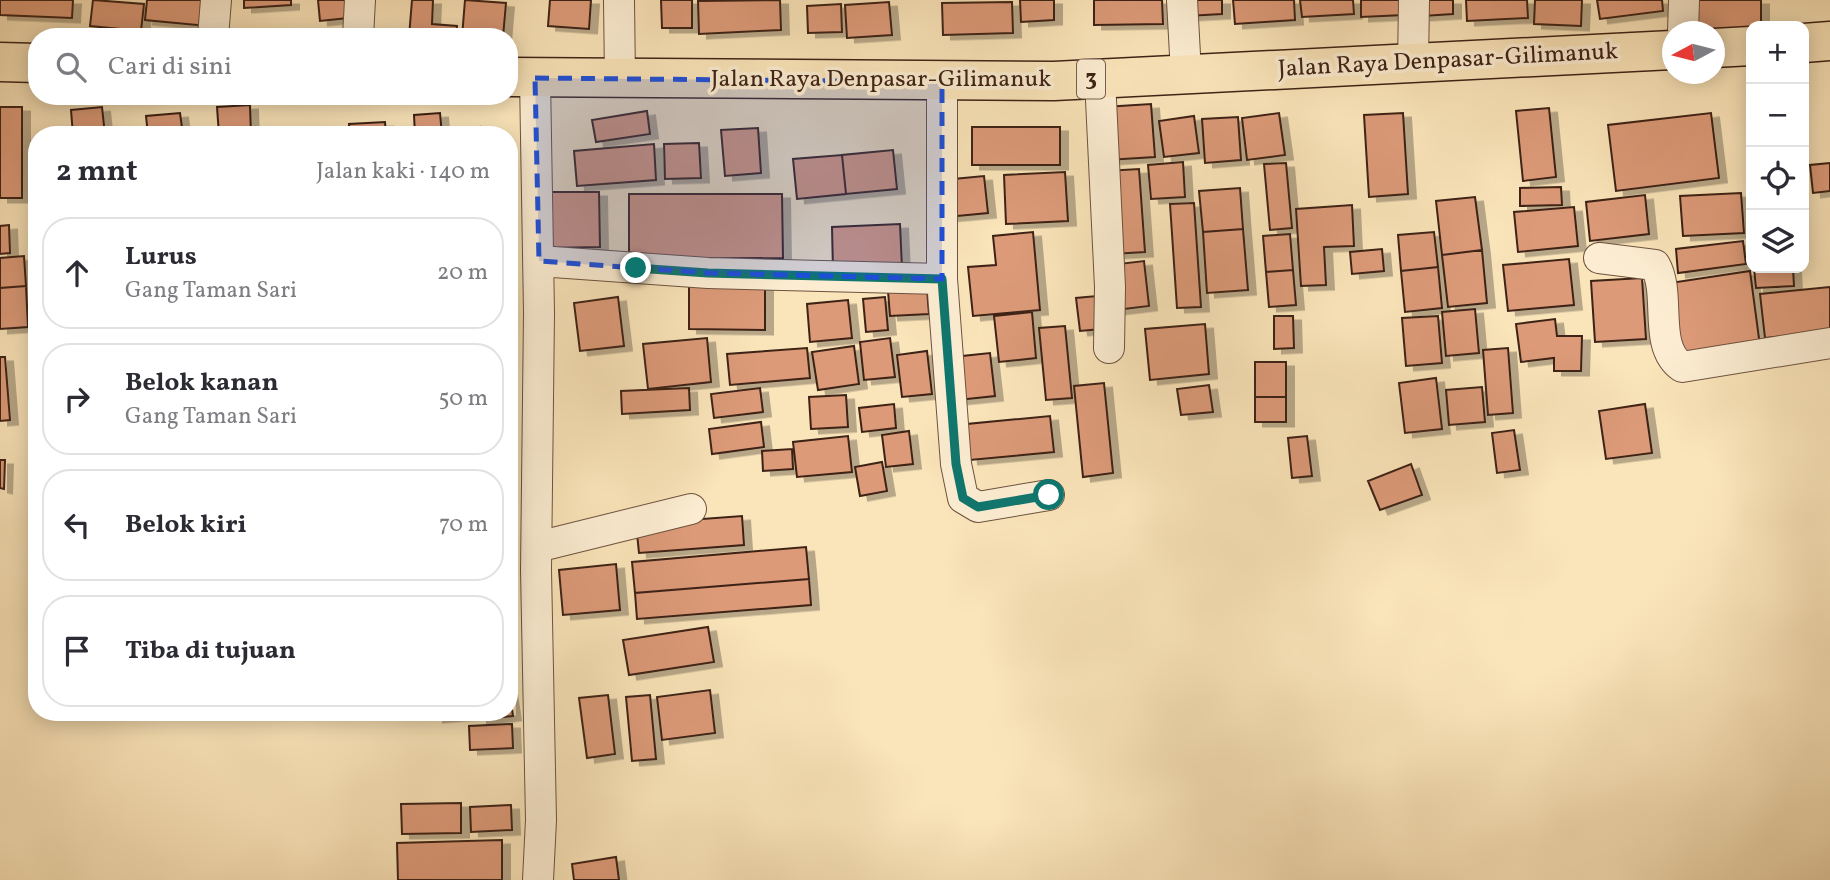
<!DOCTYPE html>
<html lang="id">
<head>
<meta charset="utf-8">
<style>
	body { margin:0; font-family:Vollkorn,serif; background:#f7f7f7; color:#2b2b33 }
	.controls { position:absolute; right:21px; top:21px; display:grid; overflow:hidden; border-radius:14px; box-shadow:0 4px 18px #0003 }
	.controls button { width:63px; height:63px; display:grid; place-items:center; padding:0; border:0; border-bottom:2px solid #e1e1e2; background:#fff; color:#2b2b33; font:35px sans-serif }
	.compass { position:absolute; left:1662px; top:21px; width:63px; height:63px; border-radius:50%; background:#fff; box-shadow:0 4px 18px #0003; rotate:263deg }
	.stop { position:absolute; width:21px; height:21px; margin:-16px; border:5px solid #0f766e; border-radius:50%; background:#fff }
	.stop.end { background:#0f766e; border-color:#fff; box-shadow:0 2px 7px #0008 }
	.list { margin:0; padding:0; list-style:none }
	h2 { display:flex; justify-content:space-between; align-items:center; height:91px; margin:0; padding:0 28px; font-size:30px }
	h2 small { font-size:23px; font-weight:400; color:#7c7c81 }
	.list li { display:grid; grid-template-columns:46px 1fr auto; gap:21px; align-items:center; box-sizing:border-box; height:112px; margin:0 14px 14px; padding:0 14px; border:2px solid #e1e1e2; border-radius:28px }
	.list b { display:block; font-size:26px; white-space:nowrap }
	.list p { margin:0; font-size:23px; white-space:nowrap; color:#7c7c81 }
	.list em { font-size:23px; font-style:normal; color:#7c7c81 }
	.icon { flex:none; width:38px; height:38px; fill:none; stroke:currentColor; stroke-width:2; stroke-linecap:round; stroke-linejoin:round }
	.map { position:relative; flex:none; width:1830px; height:880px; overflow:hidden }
	.search { position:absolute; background:#fff; box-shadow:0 4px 18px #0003; left:28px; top:28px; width:490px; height:77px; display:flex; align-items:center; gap:18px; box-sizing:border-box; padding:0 24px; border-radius:28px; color:#7c7c81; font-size:26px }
	.panel { position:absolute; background:#fff; box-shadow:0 4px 18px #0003; left:28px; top:126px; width:490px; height:595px; border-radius:28px }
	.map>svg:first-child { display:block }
	.building { fill:#dc9a78; stroke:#3e2216; stroke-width:2; filter:url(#shadow) }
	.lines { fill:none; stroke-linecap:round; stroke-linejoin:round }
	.minor-casing { stroke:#6d523f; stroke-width:32 }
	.highway-casing { stroke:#3e2216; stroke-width:41 }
	.minor { stroke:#fcedd2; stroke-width:30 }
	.highway { stroke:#fae4b9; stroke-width:38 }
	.route { stroke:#0f766e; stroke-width:9 }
	.marked { fill:#1d4ed8; fill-opacity:0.2; stroke:#1d4ed8; stroke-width:5; stroke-dasharray:14 9; stroke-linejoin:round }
	.labels { text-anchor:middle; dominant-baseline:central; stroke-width:7; stroke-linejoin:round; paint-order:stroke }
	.shield { fill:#fcedd2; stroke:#775f4e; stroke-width:2 }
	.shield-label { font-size:23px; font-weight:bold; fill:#3e2216 }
	.street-label { font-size:24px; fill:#3e2216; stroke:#fcedd2 }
</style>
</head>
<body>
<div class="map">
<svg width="1830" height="880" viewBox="0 0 1830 880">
	<defs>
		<filter id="shadow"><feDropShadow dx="8" dy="4.5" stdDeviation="0" flood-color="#0004"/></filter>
	</defs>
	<rect width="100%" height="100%" fill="#fae4b9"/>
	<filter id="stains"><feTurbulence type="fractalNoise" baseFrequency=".00286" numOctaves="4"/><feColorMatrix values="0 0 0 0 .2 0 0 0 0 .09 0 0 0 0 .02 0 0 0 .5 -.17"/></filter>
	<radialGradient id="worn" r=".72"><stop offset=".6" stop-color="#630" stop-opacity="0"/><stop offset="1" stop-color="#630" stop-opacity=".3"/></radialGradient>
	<path class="building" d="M0 0H73L72 18 0 15Z
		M93 0 144 4 141 31 90 26Z
		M147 0H210L207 26 145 20Z
		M244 0H291V5L244 8Z
		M318 0H346L348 18 320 21Z
		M412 0H433L432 24 457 26 456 37H409Z
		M465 0 506 3 503 37H462Z
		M550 0H591L589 29 548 26Z
		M661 0H692V28H662Z
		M780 0 781 30 699 34 698 1Z
		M1020 0H1054V20L1021 22Z
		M1094 0H1162L1163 24 1094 25Z
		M1187 0H1222V14L1187 16Z
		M1233 0H1294L1295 20 1235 24Z
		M1300 0H1353L1354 14 1302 17Z
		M1361 0H1403L1404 15 1361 17Z
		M1422 0H1453V14L1423 16Z
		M1466 0H1527L1528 18 1467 21Z
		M1535 0H1582L1581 26 1534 24Z
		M1597 0H1662L1663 11 1600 19Z
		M1697 0H1761V26H1751V31L1697 30Z
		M889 2 892 35 847 38 845 5Z
		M1012 2 1013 33 943 35 942 3Z
		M841 4 842 32 808 33 807 6Z
		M1151 104 1155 157 1107 160 1104 107Z
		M250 105 251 135H219L217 107Z
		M0 107H22V198H0Z
		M102 107 105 135H73L71 110Z
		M1549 108 1556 177 1523 181 1516 111Z
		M647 111 650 134 596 142 592 120Z
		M180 113 183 135H148L146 116Z
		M440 113 442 135H415L414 115Z
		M1279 113 1285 155 1247 160 1242 118Z
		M1403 113 1408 194 1369 197 1364 115Z
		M1711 113 1719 178 1616 191 1608 125Z
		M1194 116 1199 153 1164 157 1159 121Z
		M1238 117 1241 160 1205 163 1202 119Z
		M385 122 386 135H350L349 124Z
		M480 127 481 135H454L453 131Z
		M972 127H1060V165H972Z
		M758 128 761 173 725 176 721 130Z
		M699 143 701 178 665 179 664 144Z
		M654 144 656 180 577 186 574 151Z
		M893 150 897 189 846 194 842 155Z
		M842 155 846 194 797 199 793 159Z
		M37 158V193L34 194 32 159Z
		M1183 162 1185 197 1151 199 1148 165Z
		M1286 163 1292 228 1270 230 1264 164Z
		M1830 163V191L1813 193 1810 165Z
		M1139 169 1145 252 1112 254 1106 171Z
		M1065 172 1068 221 1006 224 1004 175Z
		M984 176 988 213 947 217 943 180Z
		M1561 187 1562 205 1520 206V188Z
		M1240 188 1243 229 1203 232 1199 191Z
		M546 192H599L600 247 547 248Z
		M1741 193 1744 233 1683 236 1680 196Z
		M629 194H782L783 258 629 259Z
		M1645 195 1649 234 1590 241 1586 202Z
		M1475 197 1482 250 1442 255 1436 201Z
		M34 202 37 203V248L29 247Z
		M1194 203 1201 307 1177 308 1170 204Z
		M1352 205 1354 246 1324 247 1326 285 1301 286 1296 209Z
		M1574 207 1578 246 1518 252 1514 212Z
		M900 224 902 268 833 271 832 227Z
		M9 225 10 253 0 254V226Z
		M1243 229 1248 290 1207 293 1203 232Z
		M1033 232 1040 310 973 316 968 267 996 265 993 236Z
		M1434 232 1438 267 1401 271 1398 235Z
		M1290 234 1293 270 1266 272 1263 236Z
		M1743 241 1746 264 1678 273 1676 249Z
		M1382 249 1384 271 1352 274 1350 252Z
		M1482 250 1487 303 1448 307 1442 255Z
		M24 256 26 286 0 288V258Z
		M1569 259 1574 305 1508 311 1503 265Z
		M1144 261 1149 306 1116 310 1110 265Z
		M1438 267 1442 308 1405 312 1401 271Z
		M1754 268H1793L1794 286 1756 288Z
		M1293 270 1296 305 1269 307 1266 272Z
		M1750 271 1760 346 1680 358 1670 283Z
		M1642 278 1646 339 1595 342 1591 281Z
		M26 286 28 327 0 329V288Z
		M689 286H765V330L689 329Z
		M1830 287V331L1765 338 1760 294Z
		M927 289 929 314 890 316 888 291Z
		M1097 296 1101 329 1080 331 1076 298Z
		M618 297 624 346 580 351 574 303Z
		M885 297 888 330 866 332 863 299Z
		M848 300 852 338 810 342 807 304Z
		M1475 309 1479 353 1446 356 1442 312Z
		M1032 312 1036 358 999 362 994 316Z
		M1274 316H1293L1294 348 1274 349Z
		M1438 316 1442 363 1406 366 1402 318Z
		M1555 319 1557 336H1582L1581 371H1554V358L1521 362 1516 324Z
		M1205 324 1209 374 1150 380 1145 329Z
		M1065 326 1072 398 1046 400 1039 328Z
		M707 338 711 382 648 389 643 344Z
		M890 338 895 377 864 380 860 342Z
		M854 346 859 384 818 390 812 352Z
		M807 348 810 378 730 385 727 354Z
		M1508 348 1513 413 1488 415 1483 350Z
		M927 351 932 394 902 397 897 355Z
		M990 353 995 396 958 400 953 357Z
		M0 357H5L10 420 0 421Z
		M1255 362H1286V397H1255Z
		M1436 378 1442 429 1405 433 1399 383Z
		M1104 383 1113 473 1083 477 1074 386Z
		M1209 385 1213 412 1181 415 1177 389Z
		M1482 387 1485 422 1449 425 1446 390Z
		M689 388 690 410 622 414 621 391Z
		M760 388 763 412 714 418 711 394Z
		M846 395 848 427 811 429 809 397Z
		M1255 397H1286V422H1255Z
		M894 404 896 428 862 432 859 408Z
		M1645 404 1652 453 1606 459 1599 411Z
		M1050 416 1054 452 970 460 967 424Z
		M761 422 764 447 712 454 709 429Z
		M1514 430 1520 470 1497 473 1492 433Z
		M909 431 913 464 886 467 882 435Z
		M848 436 852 472 797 477 793 442Z
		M1307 436 1312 476 1292 478 1288 438Z
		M792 449 793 469 763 471 762 451Z
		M0 460H5L4 489 0 488Z
		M882 462 887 491 860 496 855 467Z
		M1411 464 1422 495 1380 510 1368 481Z
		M742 516 744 545 639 553 636 524Z
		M806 547 809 579 635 593 632 562Z
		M616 564 620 610 563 615 559 570Z
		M809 579 811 605 637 619 635 593Z
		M708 627 714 662 629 675 623 640Z
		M509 690 513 716 479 720V712H509Z
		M710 690 715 733 662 740 657 697Z
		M608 695 615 754 587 758 579 698Z
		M650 695 656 759 632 761 626 697Z
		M435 712H471L472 715 435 718Z
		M512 724 513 748 470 750 469 726Z
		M461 803V833L402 834 401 804Z
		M511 805 512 830 471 832 470 807Z
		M502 840V880H398L397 843Z
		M616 857 619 880H574L572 864Z"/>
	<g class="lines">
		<g class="minor-casing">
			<path id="minor" d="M619 0 620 79
				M1182 0 1186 73
				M1683 32 1684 0
				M213 37 216 0
				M358 37 360 0
				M1413 65 1414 0
				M535 78 539 313 536 570 541 820 538 880
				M1100 79 1110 287 1109 348
				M942 82V279L956 464 963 498 978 507 1049 495
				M1599 258 1655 265C1672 295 1652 346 1682 367L1830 343
				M539 261 708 273 942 279
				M537 547 691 509"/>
		</g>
		<g class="highway-casing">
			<path id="highway" d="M1804 43 1830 41
				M1714 48 1751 46
				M0 62 37 63
				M509 77 1054 81 1672 50"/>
		</g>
		<use href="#minor" class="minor"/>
		<use href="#highway" class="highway"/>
	</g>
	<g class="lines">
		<path class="route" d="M636 268 708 273 942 279 956 464 963 498 978 507 1049 495"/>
	</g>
	<path class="marked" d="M535 78 942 82V279L708 273 539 261Z"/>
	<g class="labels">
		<rect class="shield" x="1077" y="59.5" width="28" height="39" rx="5"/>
		<g class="shield-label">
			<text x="1091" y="79">3</text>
		</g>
		<g class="street-label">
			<text transform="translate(1448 61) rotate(-3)">Jalan Raya Denpasar-Gilimanuk</text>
			<text x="881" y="80">Jalan Raya Denpasar-Gilimanuk</text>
		</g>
	</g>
	<rect width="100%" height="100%" filter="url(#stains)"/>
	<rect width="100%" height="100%" fill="url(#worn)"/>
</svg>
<div class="controls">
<button>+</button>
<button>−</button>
<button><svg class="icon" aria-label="locate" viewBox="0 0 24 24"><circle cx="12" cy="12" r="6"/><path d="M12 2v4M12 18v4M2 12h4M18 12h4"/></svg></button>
<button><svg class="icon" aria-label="layers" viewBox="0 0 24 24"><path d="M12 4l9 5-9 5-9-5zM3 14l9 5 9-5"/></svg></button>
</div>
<svg class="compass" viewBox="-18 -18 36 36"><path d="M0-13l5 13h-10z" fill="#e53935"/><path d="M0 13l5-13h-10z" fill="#7c7c81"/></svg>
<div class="stop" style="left:1049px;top:495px"></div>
<div class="stop end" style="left:636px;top:268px"></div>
<div class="search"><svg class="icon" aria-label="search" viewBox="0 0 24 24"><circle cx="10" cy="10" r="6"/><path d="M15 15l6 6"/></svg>Cari di sini</div>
<section class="panel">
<h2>2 mnt<small>Jalan kaki · 140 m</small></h2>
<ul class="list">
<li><svg class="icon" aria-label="ahead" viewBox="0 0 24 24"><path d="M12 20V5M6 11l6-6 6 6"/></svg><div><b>Lurus</b><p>Gang Taman Sari</p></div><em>20 m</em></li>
<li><svg class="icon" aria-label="right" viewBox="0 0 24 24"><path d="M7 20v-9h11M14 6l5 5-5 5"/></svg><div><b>Belok kanan</b><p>Gang Taman Sari</p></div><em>50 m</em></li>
<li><svg class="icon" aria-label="left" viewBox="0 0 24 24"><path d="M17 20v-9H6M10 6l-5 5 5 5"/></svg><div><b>Belok kiri</b></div><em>70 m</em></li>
<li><svg class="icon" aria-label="arrive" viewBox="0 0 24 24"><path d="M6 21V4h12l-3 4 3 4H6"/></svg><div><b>Tiba di tujuan</b></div></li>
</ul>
</section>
</div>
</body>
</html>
